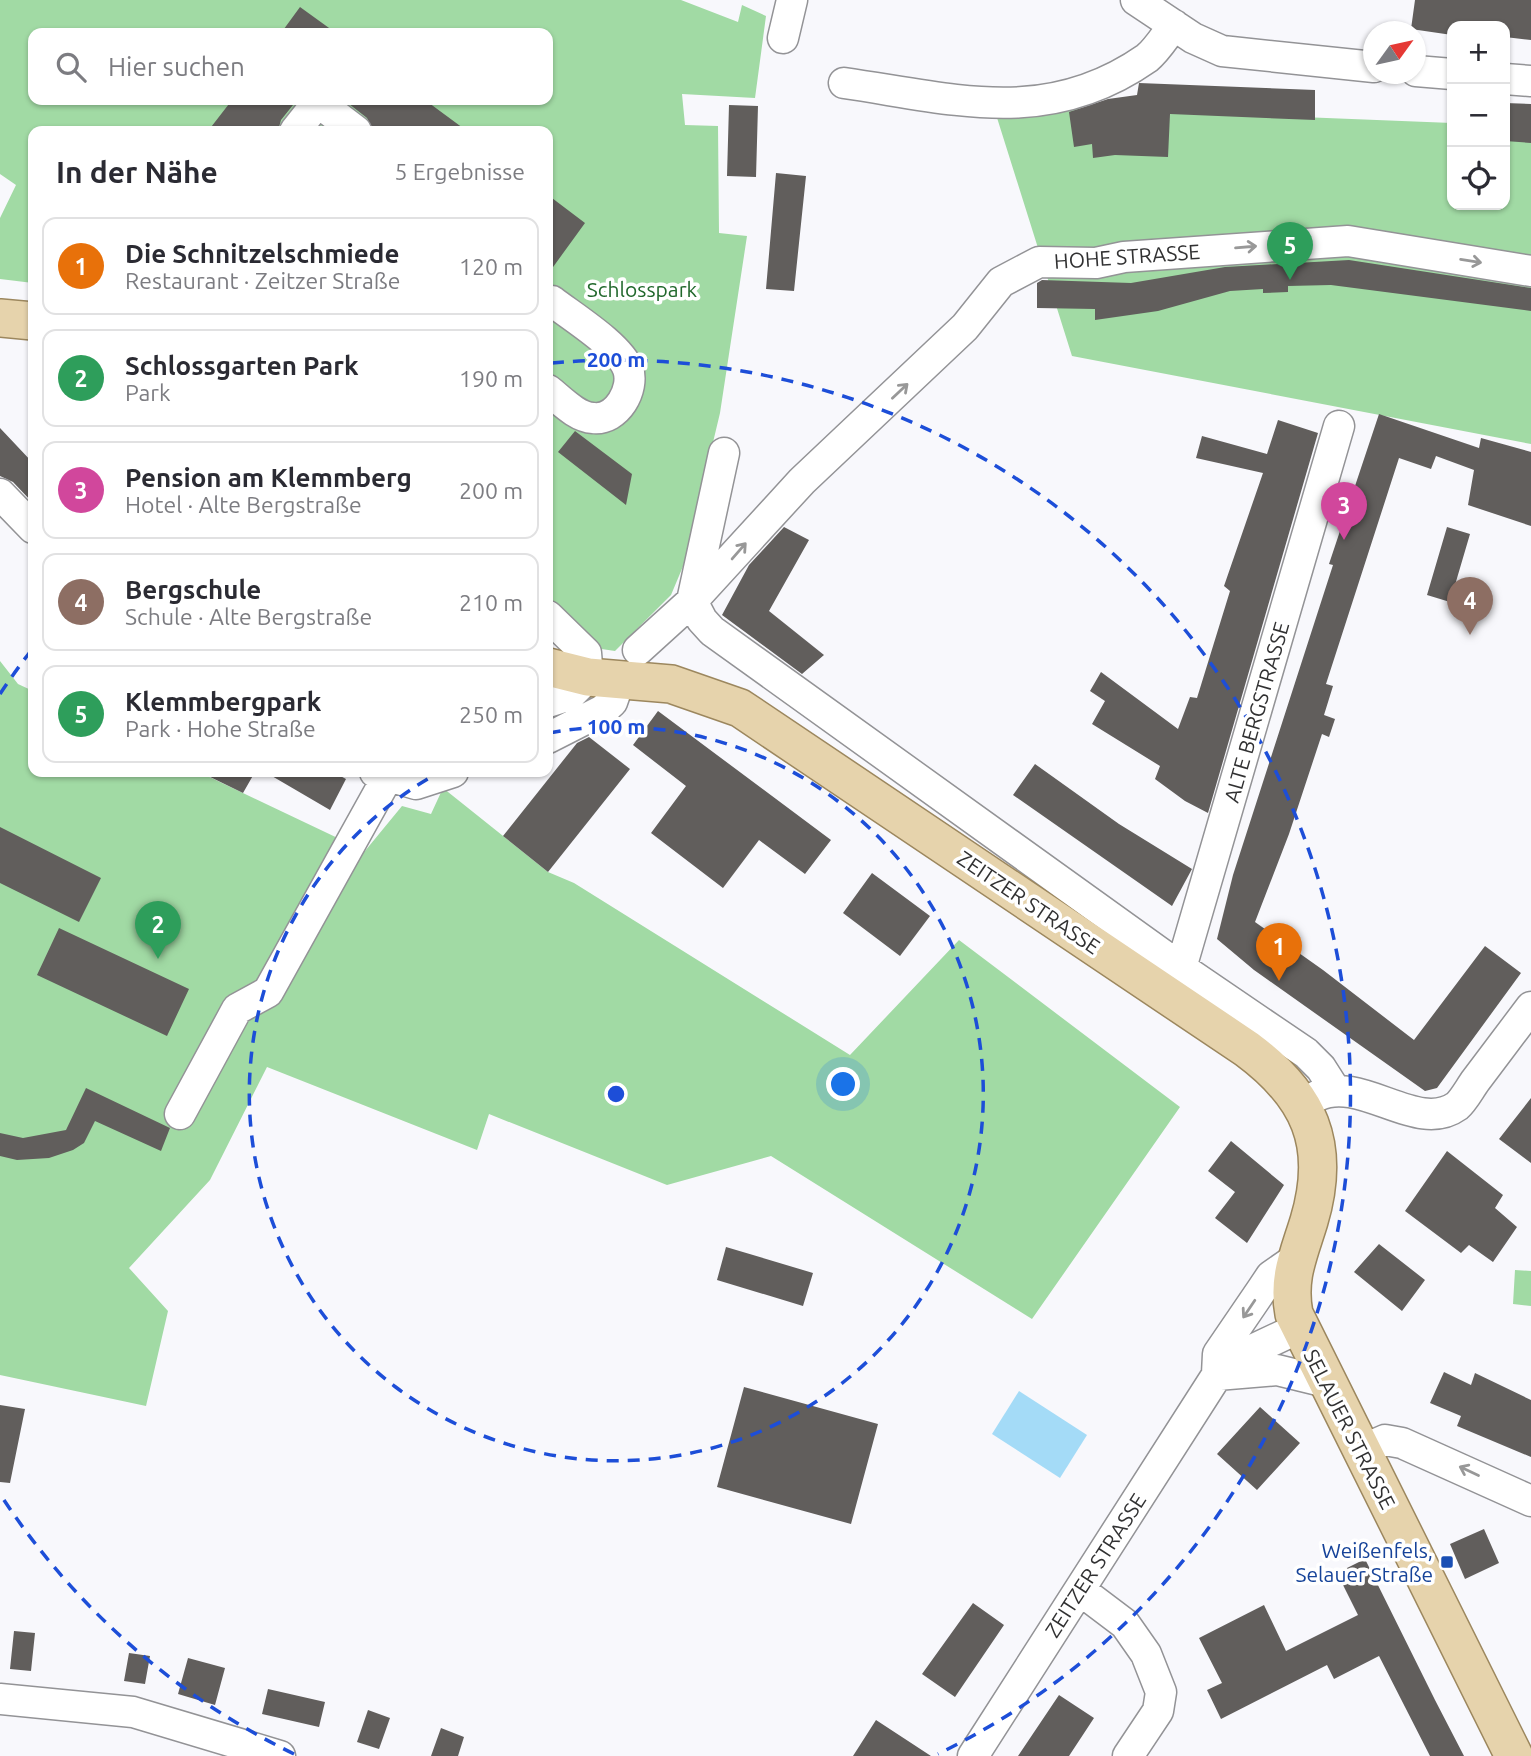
<!DOCTYPE html>
<html lang="de">
<head>
<meta charset="utf-8">
<style>
	body { margin:0; font-family:Ubuntu,sans-serif; background:#f7f7f7; color:#2b2b33 }
	.controls { position:absolute; right:21px; top:21px; display:grid; overflow:hidden; border-radius:14px; box-shadow:0 2px 5px #0004 }
	.controls button { width:63px; height:63px; display:grid; place-items:center; padding:0; border:0; border-bottom:2px solid #e1e1e2; background:#fff; color:#2b2b33; font:35px sans-serif }
	.compass { position:absolute; left:1363px; top:21px; width:63px; height:63px; border-radius:50%; background:#fff; box-shadow:0 2px 5px #0004; rotate:57deg }
	.you { position:absolute; left:844px; top:1085px; width:24px; height:24px; margin:-18px; border:5px solid #fff; border-radius:50%; background:#1a73e8; box-shadow:0 0 0 10px #1a73e833 }
	.badge { display:grid; place-items:center; width:46px; height:46px; border-radius:50%; background:#0f766e; color:#fff; font-size:23px; font-weight:700 }
	.pin { position:absolute; translate:-50% -58px; filter:drop-shadow(0 2px 4px #0008) }
	.pin::after { content:''; position:absolute; top:37px; width:24px; height:21px; background:inherit; clip-path:polygon(0 0,100% 0,50% 100%) }
	.list { margin:0; padding:0; list-style:none }
	h2 { display:flex; justify-content:space-between; align-items:center; height:91px; margin:0; padding:0 28px; font-size:30px }
	h2 small { font-size:23px; font-weight:400; color:#7c7c81 }
	.list li { display:grid; grid-template-columns:46px 1fr auto; gap:21px; align-items:center; box-sizing:border-box; height:98px; margin:0 14px 14px; padding:0 14px; border:2px solid #e1e1e2; border-radius:14px }
	.list b { display:block; font-size:26px; white-space:nowrap }
	.list p { margin:0; font-size:23px; white-space:nowrap; color:#7c7c81 }
	.list em { font-size:23px; font-style:normal; color:#7c7c81 }
	.icon { flex:none; width:38px; height:38px; fill:none; stroke:currentColor; stroke-width:2; stroke-linecap:round; stroke-linejoin:round }
	.map { position:relative; flex:none; width:1531px; height:1756px; overflow:hidden }
	.search { position:absolute; background:#fff; box-shadow:0 2px 5px #0004; left:28px; top:28px; width:525px; height:77px; display:flex; align-items:center; gap:18px; box-sizing:border-box; padding:0 24px; border-radius:14px; color:#7c7c81; font-size:26px }
	.panel { position:absolute; background:#fff; box-shadow:0 2px 5px #0004; left:28px; top:126px; width:525px; height:651px; border-radius:14px }
	.map>svg:first-child { display:block }
	.green { fill:#a1daa4; fill-rule:evenodd }
	.water { fill:#a4dbf7 }
	.building { fill:#615e5c }
	.lines { fill:none; stroke-linecap:round; stroke-linejoin:round }
	.minor-casing { stroke:#939396; stroke-width:33 }
	.major-casing { stroke:#9c875e; stroke-width:40 }
	.minor { stroke:#fff; stroke-width:30 }
	.major { stroke:#e6d3ac; stroke-width:37 }
	.oneway { stroke:#989898 }
	.ring { fill:none; stroke:#1d4ed8; stroke-width:3.5; stroke-dasharray:12 9 }
	.transit-dot { fill:#1a4fb4; stroke:#fff; stroke-width:2.5 }
	.labels { text-anchor:middle; dominant-baseline:central; stroke-width:7; stroke-linejoin:round; paint-order:stroke }
	.street-label { font-size:21px; fill:#313132; stroke:#fff }
	.park-label { font-size:21px; fill:#21682c; stroke:#fff }
	.transit-label { font-size:21px; fill:#164399; stroke:#fff; text-anchor:end }
	.centre { fill:#1d4ed8; stroke:#fff; stroke-width:3.5 }
	.ring-label { font-size:21px; text-anchor:middle; font-weight:bold; fill:#1d4ed8; stroke:#fff; stroke-width:7; stroke-linejoin:round; paint-order:stroke }
</style>
</head>
<body>
<div class="map">
<svg width="1531" height="1756" viewBox="0 0 1531 1756">
	<rect width="100%" height="100%" fill="#f8f8fc"/>
	<path class="green" d="M0 0H681L738 22 742 5 766 16 755 98 682 94 685 125 718 126 719 233 747 236 720 413 684 564 671 595 615 651 548 641V131H33V283L0 279V218L16 185 0 174ZM33 33H548V100H33Z
		M993 105 1452 123V205H1505V125H1531V444L1072 356Z
		M0 661 18 684 33 691V772H199L365 851 402 806 431 814 443 788 548 872 574 883 850 1055 959 940 1180 1107 1032 1319 771 1156 667 1185 489 1114 477 1150 267 1067 210 1180 129 1268 168 1311 146 1406 0 1375Z
		M1515 1270 1531 1271V1306L1513 1304Z"/>
	<path class="water" d="M1019 1391 1087 1435 1060 1478 992 1434Z"/>
	<path class="building" d="M1415 0H1531V40L1505 37V26H1452V35L1411 29Z
		M300 7 336 33H281Z
		M1139 83 1315 90V120L1170 114 1168 157 1115 155 1093 158 1092 144 1074 147 1069 112 1108 99 1137 95Z
		M232 100H297L281 120 278 131H208Z
		M344 100H425L467 131H373L367 118Z
		M1505 103 1531 104V143L1505 141Z
		M729 105 758 106 756 177 727 176Z
		M776 173 806 176 794 291 766 289Z
		M548 195 585 223 548 274Z
		M1349 260 1531 288V311L1331 285 1288 286V292L1263 293V289L1230 291 1158 311 1095 320V309L1037 308V283L1042 280 1131 283 1225 267Z
		M1379 414 1479 448 1481 438 1531 452V526L1468 505 1474 470 1436 456 1431 469 1399 458 1326 684 1333 686 1324 715 1335 719 1329 737 1322 734 1289 834 1255 922 1323 970 1414 1040 1485 946 1521 973 1437 1088 1425 1091 1254 970 1217 939 1233 875 1333 565 1329 564Z
		M1278 420 1318 433 1208 813 1185 801 1155 779 1160 766 1092 724 1105 701 1090 691 1101 672 1178 729 1190 697 1197 698 1230 591 1224 586 1263 473 1196 458 1202 436 1267 454Z
		M0 428 33 463V503L13 482 0 476Z
		M575 431 632 474 626 505 558 452Z
		M784 527 809 540 769 611 824 655 802 674 722 615 749 565Z
		M1447 527 1470 534 1450 602 1427 595Z
		M658 711 831 840 805 874 759 840 723 888 651 833 686 786 633 745Z
		M589 737 630 769 548 872 503 836 577 743Z
		M1035 764 1119 824 1192 869 1172 906 1013 795Z
		M200 772H255L243 793Z
		M265 772H333L346 779 330 810Z
		M0 827 101 878 79 922 0 883Z
		M872 873 930 916 900 956 843 913Z
		M59 928 189 989 167 1036 37 975Z
		M86 1088 170 1128 161 1151 95 1121 84 1143 73 1150 49 1158 17 1160 0 1156V1133L23 1138 66 1130Z
		M1531 1098V1163L1499 1139Z
		M1231 1141 1284 1185 1247 1243 1215 1218 1235 1192 1208 1171Z
		M1447 1151 1503 1195 1495 1208 1517 1227 1493 1262 1469 1245 1461 1253 1405 1211Z
		M1379 1244 1425 1280 1402 1311 1354 1272Z
		M726 1247 813 1273 803 1306 717 1280Z
		M1444 1372 1471 1385 1475 1373 1531 1400V1457L1457 1426 1461 1416 1430 1403Z
		M744 1387 878 1424 851 1524 717 1487Z
		M0 1405 25 1409 10 1483 0 1482Z
		M1260 1407 1300 1443 1257 1490 1217 1454Z
		M1484 1529 1499 1563 1465 1579 1450 1544Z
		M1365 1559 1435 1700 1464 1756H1430L1379 1656 1334 1679 1327 1665 1221 1719 1207 1690 1222 1683 1199 1638 1264 1605 1286 1651 1358 1615 1337 1573Z
		M973 1603 1004 1625 955 1697 922 1674Z
		M14 1631 35 1633 31 1671 10 1669Z
		M129 1653 150 1656 145 1684 124 1681Z
		M188 1658 225 1668 215 1705 178 1694Z
		M268 1689 325 1702 319 1727 262 1714Z
		M1059 1695 1094 1718 1069 1756H1018Z
		M368 1710 390 1718 379 1749 357 1742Z
		M876 1720 931 1756H853Z
		M441 1728 464 1737 458 1756H431Z"/>
	<g class="lines">
		<g class="minor-casing">
			<path id="minor" d="M1136 0 1193 38 1222 51 1374 67
				M783 38 792 0
				M1416 71 1452 74
				M1505 79 1531 81
				M844 83C955 99 1047 128 1147 58 1157 50 1166 35 1174 25
				M295 131 318 102 356 131
				M548 390C561 400 576 417 593 418 617 421 635 389 628 369 620 346 571 316 552 301
				M0 494 33 528
				M548 616 586 653 588 677 570 695 548 702
				M638 650 692 601 724 453
				M548 738 603 710 612 702 620 679
				M375 772 416 784 453 772
				M1173 982 1181 968 1339 426
				M1335 1090 1321 1068 1306 1053 1181 968 712 631 702 620 692 601 802 481 965 327 1001 282 1039 262 1096 263 1124 257 1348 241 1531 271
				M1317 1096C1361 1074 1417 1135 1457 1106 1464 1100 1470 1088 1476 1080 1494 1056 1513 1031 1531 1007
				M180 1114 237 1009 268 992 388 776
				M1217 1374 1218 1354 1263 1288 1271 1276 1294 1260
				M1217 1375 1277 1370 1326 1382
				M1360 1451 1385 1440 1402 1443 1531 1501
				M1080 1590 1125 1624 1146 1654 1161 1692 1158 1711 1128 1756
				M0 1699 133 1712 280 1756
				M973 1756 1217 1375 1233 1359 1299 1328"/>
		</g>
		<g class="major-casing">
			<path id="major" d="M0 318 33 321
				M548 667 588 677 671 684 740 708 1247 1049C1309 1095 1332 1144 1309 1221 1299 1254 1287 1278 1294 1314L1514 1756"/>
		</g>
		<use href="#minor" class="minor"/>
		<use href="#major" class="major"/>
	</g>
	<defs><path id="oneway-shaft" d="M-6 0H5M1.5-3L5.5 0L1.5 3" fill="none" stroke-width="1.6" stroke-linecap="round" stroke-linejoin="round" transform="scale(1.75)"/></defs>
	<g class="oneway">
		<use href="#oneway-shaft" transform="translate(1246 247) rotate(-5)"/>
		<use href="#oneway-shaft" transform="translate(1471 261) rotate(9)"/>
		<use href="#oneway-shaft" transform="translate(900 391) rotate(-43)"/>
		<use href="#oneway-shaft" transform="translate(739 551) rotate(-49)"/>
		<use href="#oneway-shaft" transform="translate(1249 1309) rotate(124)"/>
		<use href="#oneway-shaft" transform="translate(1469 1471) rotate(-155)"/>
	</g>
	<g class="ring">
		<path d="M549 733A367 367 0 1 1 438 773"/>
		<path d="M294 1754A734 734 0 0 1 0 1494M0 694A734 734 0 0 1 30 652M552 363A734 734 0 0 1 938 1754"/>
	</g>
	<rect class="transit-dot" x="1440" y="1555" width="14" height="14" rx="3.5"/>
	<g class="labels">
		<g class="street-label">
			<text transform="translate(1127 256) rotate(-4)">HOHE STRASSE</text>
			<text transform="translate(1256 712) rotate(-74)">ALTE BERGSTRASSE</text>
			<text transform="translate(1029 902) rotate(34)">ZEITZER STRASSE</text>
			<text transform="translate(1350 1429) rotate(63)">SELAUER STRASSE</text>
			<text transform="translate(1095 1565) rotate(-57)">ZEITZER STRASSE</text>
		</g>
		<g class="park-label">
			<text x="642" y="289">Schlosspark</text>
		</g>
		<g class="transit-label">
			<text x="1433" y="1550">Weißenfels,<tspan x="1433" dy="24">Selauer Straße</tspan></text>
		</g>
	</g>
	<circle cx="616" cy="1094" r="10" class="centre"/>
	<g class="ring-label">
		<text x="616" y="367">200 m</text>
		<text x="616" y="734">100 m</text>
	</g>
</svg>
<div class="controls">
<button>+</button>
<button>−</button>
<button><svg class="icon" aria-label="locate" viewBox="0 0 24 24"><circle cx="12" cy="12" r="6"/><path d="M12 2v4M12 18v4M2 12h4M18 12h4"/></svg></button>
</div>
<svg class="compass" viewBox="-18 -18 36 36"><path d="M0-13l5 13h-10z" fill="#e53935"/><path d="M0 13l5-13h-10z" fill="#7c7c81"/></svg>
<div class="you"></div>
<div class="pin badge" style="left:1279px;top:981px;background:#e8710a">1</div>
<div class="pin badge" style="left:158px;top:959px;background:#2e9e5b">2</div>
<div class="pin badge" style="left:1344px;top:540px;background:#d1479c">3</div>
<div class="pin badge" style="left:1470px;top:635px;background:#8d6e63">4</div>
<div class="pin badge" style="left:1290px;top:280px;background:#2e9e5b">5</div>
<div class="search"><svg class="icon" aria-label="search" viewBox="0 0 24 24"><circle cx="10" cy="10" r="6"/><path d="M15 15l6 6"/></svg>Hier suchen</div>
<section class="panel">
<h2>In der Nähe<small>5 Ergebnisse</small></h2>
<ul class="list">
<li><span class="badge" style="background:#e8710a">1</span><div><b>Die Schnitzelschmiede</b><p>Restaurant · Zeitzer Straße</p></div><em>120 m</em></li>
<li><span class="badge" style="background:#2e9e5b">2</span><div><b>Schlossgarten Park</b><p>Park</p></div><em>190 m</em></li>
<li><span class="badge" style="background:#d1479c">3</span><div><b>Pension am Klemmberg</b><p>Hotel · Alte Bergstraße</p></div><em>200 m</em></li>
<li><span class="badge" style="background:#8d6e63">4</span><div><b>Bergschule</b><p>Schule · Alte Bergstraße</p></div><em>210 m</em></li>
<li><span class="badge" style="background:#2e9e5b">5</span><div><b>Klemmbergpark</b><p>Park · Hohe Straße</p></div><em>250 m</em></li>
</ul>
</section>
</div>
</body>
</html>
